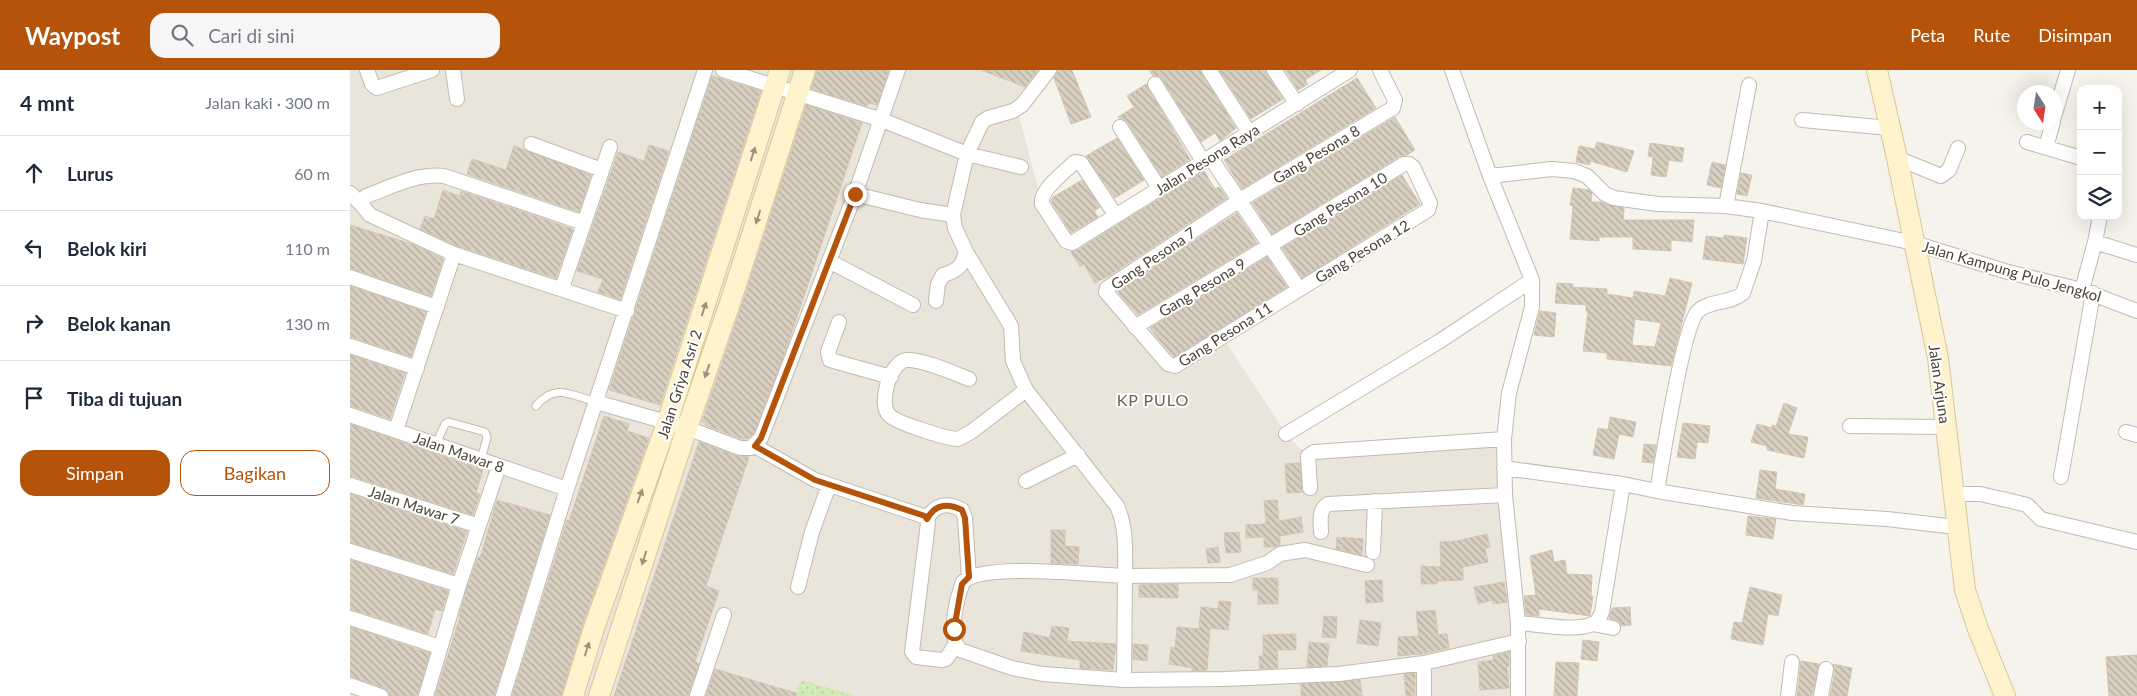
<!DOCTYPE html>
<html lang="id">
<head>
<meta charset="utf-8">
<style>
	body { margin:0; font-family:Lato,sans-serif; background:#f6f6f7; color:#1f2937 }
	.controls { position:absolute; right:15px; top:15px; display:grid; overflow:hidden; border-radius:10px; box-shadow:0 5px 20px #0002 }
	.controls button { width:45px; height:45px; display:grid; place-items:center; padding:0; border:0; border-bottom:1px solid #e0e1e3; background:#fff; color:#1f2937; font:25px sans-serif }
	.compass { position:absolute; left:1667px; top:15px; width:45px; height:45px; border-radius:50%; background:#fff; box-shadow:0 5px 20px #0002; rotate:168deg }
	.stop { position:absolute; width:15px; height:15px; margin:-11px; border:4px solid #b45309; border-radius:50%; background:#fff }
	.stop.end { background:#b45309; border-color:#fff; box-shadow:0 1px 5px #0008 }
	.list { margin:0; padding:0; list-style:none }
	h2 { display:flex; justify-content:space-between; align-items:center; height:65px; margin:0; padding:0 20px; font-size:21px }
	h2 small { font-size:16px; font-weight:400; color:#747a83 }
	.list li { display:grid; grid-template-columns:32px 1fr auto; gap:15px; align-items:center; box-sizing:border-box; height:75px; padding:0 20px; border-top:1px solid #e0e1e3 }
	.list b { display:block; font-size:19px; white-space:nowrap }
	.list em { font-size:16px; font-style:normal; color:#747a83 }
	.actions { display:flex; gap:10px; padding:15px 20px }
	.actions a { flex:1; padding:11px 0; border:1px solid #b45309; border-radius:15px; text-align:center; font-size:18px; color:#b45309 }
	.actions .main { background:#b45309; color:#fff }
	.icon { flex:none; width:28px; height:28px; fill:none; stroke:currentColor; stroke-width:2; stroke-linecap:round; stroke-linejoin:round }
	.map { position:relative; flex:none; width:1787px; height:626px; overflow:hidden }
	header { display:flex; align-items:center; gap:30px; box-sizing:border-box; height:70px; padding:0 25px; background:#b45309; color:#fff }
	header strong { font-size:24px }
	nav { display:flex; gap:28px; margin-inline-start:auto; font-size:18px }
	.search { width:350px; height:45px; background:#f6f6f7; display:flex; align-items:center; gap:12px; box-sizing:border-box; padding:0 18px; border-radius:15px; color:#747a83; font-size:19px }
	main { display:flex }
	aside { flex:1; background:#fff }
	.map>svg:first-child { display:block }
	.residential { fill:#eae5da }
	.grass { fill:url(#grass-dots) }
	.building { fill:url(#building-back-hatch); stroke:#d3c7b4; fill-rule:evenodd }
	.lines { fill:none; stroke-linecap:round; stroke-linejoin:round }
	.lane-casing { stroke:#c2bbae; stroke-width:9 }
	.street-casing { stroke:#c2bbae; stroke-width:16 }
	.secondary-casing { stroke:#d6c79b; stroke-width:22 }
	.lane { stroke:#fff; stroke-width:7 }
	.street { stroke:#fff; stroke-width:14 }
	.secondary { stroke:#fff3cd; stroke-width:20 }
	.oneway { fill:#9c937c }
	.route { stroke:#b45309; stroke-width:6 }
	.labels { text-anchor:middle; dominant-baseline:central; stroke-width:4; stroke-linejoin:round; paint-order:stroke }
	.street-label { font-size:15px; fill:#4b4439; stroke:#fff }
	.neighbourhood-label { font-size:16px; letter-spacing:1px; fill:#6e6250; stroke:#fff }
</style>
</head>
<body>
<header>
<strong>Waypost</strong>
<div class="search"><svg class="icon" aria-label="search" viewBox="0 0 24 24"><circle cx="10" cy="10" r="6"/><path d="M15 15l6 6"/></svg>Cari di sini</div>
<nav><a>Peta</a><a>Rute</a><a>Disimpan</a></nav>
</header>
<main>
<aside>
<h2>4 mnt<small>Jalan kaki · 300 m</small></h2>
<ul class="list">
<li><svg class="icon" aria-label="ahead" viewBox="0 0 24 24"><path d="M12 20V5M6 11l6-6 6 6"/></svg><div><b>Lurus</b></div><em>60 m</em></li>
<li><svg class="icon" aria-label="left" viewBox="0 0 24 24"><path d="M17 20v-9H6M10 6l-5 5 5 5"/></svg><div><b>Belok kiri</b></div><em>110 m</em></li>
<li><svg class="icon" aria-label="right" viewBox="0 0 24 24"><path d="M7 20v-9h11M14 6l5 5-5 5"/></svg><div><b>Belok kanan</b></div><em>130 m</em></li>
<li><svg class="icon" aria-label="arrive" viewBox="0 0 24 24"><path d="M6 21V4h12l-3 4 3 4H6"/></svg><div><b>Tiba di tujuan</b></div></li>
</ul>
<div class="actions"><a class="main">Simpan</a><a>Bagikan</a></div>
</aside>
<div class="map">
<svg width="1787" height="626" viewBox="0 0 1787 626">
	<defs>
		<pattern id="grass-dots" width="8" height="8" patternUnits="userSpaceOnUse" patternTransform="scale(1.25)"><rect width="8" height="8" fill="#d2eab5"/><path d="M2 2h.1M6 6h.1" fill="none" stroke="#b6ca9c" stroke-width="1.8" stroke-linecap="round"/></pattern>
		<pattern id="building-back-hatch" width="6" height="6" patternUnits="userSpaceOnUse" patternTransform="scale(1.25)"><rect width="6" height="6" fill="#d8cfc1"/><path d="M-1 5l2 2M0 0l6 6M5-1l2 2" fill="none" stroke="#b1aa9e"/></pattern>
	</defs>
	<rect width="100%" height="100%" fill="#f6f3ec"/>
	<path class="residential" d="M0 0H700L667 39 691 128 720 173 757 222 822 296 873 267 936 364 958 386 1154 369 1168 626H0Z"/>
	<path class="grass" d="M452 610 505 626H444Z"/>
	<path class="building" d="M467 0H539L527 35 519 33 517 36 461 19Z
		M631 0H688L675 17Z
		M708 0H722L741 47 721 54 704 8Z
		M799 0H850L886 58 870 71 865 63 851 72 812 9 809 6H803Z
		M869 0H915L933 29 901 49Z
		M935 0H971L955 10 958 14 948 20Z
		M362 6 411 21 310 335 259 320Z
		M1007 8 1026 38 892 119 874 90Z
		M796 14 840 89 812 107 777 52 768 47 784 37 777 26Z
		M456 35 512 53 436 280 404 363 397 369H392L355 355 356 353 352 352 392 234Z
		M1045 47 1065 80 1057 85 1049 87 922 164 902 133Z
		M767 68 794 110 765 128 736 86Z
		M1247 72 1284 81 1277 102 1240 91V95L1226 92 1229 76 1245 79Z
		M1300 73 1334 78 1332 92 1319 90 1316 107 1301 105 1303 87 1298 86Z
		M299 75 319 81 270 230 248 222 253 209 227 201 268 82 294 91Z
		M164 76 241 105 229 142 117 104 122 89 156 100Z
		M1362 92 1375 95 1371 118 1357 115Z
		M854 101 865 119 869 117 877 128 759 206 745 213 734 194 730 197 721 182 727 180Z
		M1391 103 1402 105 1397 126 1387 124Z
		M1052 105 1070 134 952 208 932 178Z
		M732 110 750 137 744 141 748 147 721 163 701 131 703 127Z
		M1223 118 1239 120 1242 123 1241 132H1252L1274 138 1273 150H1344L1342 172 1321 170V181L1304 180 1283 179V167H1249V171L1220 169 1223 136 1220 135Z
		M93 120 110 126 111 121 223 159 206 208 107 176 70 159 75 146 84 149Z
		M887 143 907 173 788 245 770 225 768 221Z
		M0 155 65 175 93 189 81 226 0 198Z
		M1374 165 1397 168 1393 194 1353 189 1356 166 1374 168Z
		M917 187 937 217 824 287 804 264 800 258Z
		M1320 208 1342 213 1321 296 1257 289V283L1233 281 1238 241H1236V235L1205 233 1207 213 1223 214 1222 217 1257 219V224L1283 228 1284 221 1315 226ZM1285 249 1311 253 1305 277 1282 275Z
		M0 216 76 242 61 287 0 267Z
		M1190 241 1206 243 1204 267 1184 265Z
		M0 285 55 303 40 349 0 336Z
		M1434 333 1447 338 1438 364 1458 367 1454 388 1417 380V376L1401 372 1407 354 1422 358V355L1426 356Z
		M254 346 279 354 277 361 299 368 233 554 211 626H162L217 450 219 451Z
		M1260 347 1286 352 1283 367 1269 364 1264 389 1243 385 1248 358 1258 360Z
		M1333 353 1360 356 1358 373 1347 372 1345 389 1327 387Z
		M0 354 133 400 126 423 130 424 123 445 0 406Z
		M349 372 387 386 399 387 356 516 369 521 345 592 349 594 338 626H264Z
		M1294 374 1306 375 1303 393 1292 392Z
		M950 393 952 422 937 423 935 394Z
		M1410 400 1427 402 1425 419 1455 424 1453 435 1406 428Z
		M0 424 117 461 103 504 0 472Z
		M147 430 200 445 144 626H85L110 547 109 546 117 518 128 487 130 488Z
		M927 430 929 451 951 447 953 462 930 466V475L925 477H914V467L896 468V455L914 454 916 452 914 431Z
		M1398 446 1426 449 1423 469 1396 465Z
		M701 460H715V476L729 477 728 494 701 493Z
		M889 462 891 482 876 483 874 463Z
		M1137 464 1140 477 1135 478 1138 492 1113 497V510L1087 511V514H1071V496L1091 497 1090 472 1106 471Z
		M987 467 1013 469 1012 485 986 479Z
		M868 477 870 492 858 493 856 479Z
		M1202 480 1204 492 1215 490 1217 504 1242 505 1241 526H1243L1240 546 1189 539V546L1176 545 1174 526 1186 525 1180 486Z
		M0 490 98 521 92 541 85 539 78 564 0 539Z
		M903 508H928V534H908V520H903Z
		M1032 510 1033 532 1016 533 1015 511Z
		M1154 512 1157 532 1143 534 1142 530 1128 534 1124 517Z
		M828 514V528L789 527V515Z
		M1400 517 1432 525 1428 546 1418 544 1413 575 1381 569 1384 552 1392 553Z
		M869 531 881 532 878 560 860 558 857 600 842 601V598L819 594 821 577 825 578 827 557 849 559 851 537 868 539Z
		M1280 537 1281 555 1271 556 1268 551 1259 548 1262 538Z
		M1085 540 1088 565 1097 564 1099 578 1072 584 1048 586V567L1069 566 1066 542Z
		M974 546 987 547 986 568 972 567Z
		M1010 550 1031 553 1028 576 1007 573Z
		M702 556 719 558 717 571 766 574 763 600 730 598V590L671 581 674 562 700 568Z
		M0 557 80 583 67 626H40L38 621 34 618 0 606Z
		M946 564V580H927L928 598 910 599 909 586H913V565Z
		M1233 570 1249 572 1247 591 1231 589Z
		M959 572 979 574 977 596 957 597Z
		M783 574 798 575 797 591 783 589Z
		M1159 582V596L1157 597 1159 618 1130 620 1128 592 1144 590 1143 586Z
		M1787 585V626H1759L1756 587Z
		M1451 591 1469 594 1462 626H1447Z
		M1206 592 1229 593 1227 626H1204Z
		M1483 594 1502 598 1497 626H1480L1485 601Z
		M365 599 446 623V626H356Z
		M1065 603V626H1056L1054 604Z
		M1010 610 1012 626H951V614Z"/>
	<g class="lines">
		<g class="lane-casing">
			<path id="lane" d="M186 336C205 313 221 325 246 332
				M86 374 95 354 99 352 135 362 137 367 131 390"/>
		</g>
		<g class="street-casing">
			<path id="street" d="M17 0 22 14 27 18 82 0
				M103 0 107 29
				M373 0 532 50 617 84 671 97
				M699 0 672 35 663 41 638 48 632 52 617 84 603 145 605 158 616 182 661 256 663 291 676 320 767 436C777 458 775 482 775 506L880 505 917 493 930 484 955 480 1017 495
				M859 0 899 62
				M924 0 947 34
				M1102 0 1140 106 1182 210V237L1159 323 1154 369 1155 425 1168 553V626
				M805 14 853 91
				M1704 47 1718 0
				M1452 50 1540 58
				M770 57 809 118
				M1677 72 1731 88
				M181 74 252 100
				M1696 77 1703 52
				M860 87 949 219
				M1547 88 1591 106 1599 100 1608 78
				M1140 106 1202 99 1224 101 1237 106 1255 124 1264 128 1308 134 1376 136 1412 141 1564 173 1658 202 1732 220 1787 241
				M0 123 11 134
				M505 124 570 140 603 145
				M1376 136 1399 15
				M766 146 731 93 725 92C715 101 689 121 692 134L716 171 722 173 1000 0
				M234 153 94 106C67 103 41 117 16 126L11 134 20 145 104 184 277 241
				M1745 172 1750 146
				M479 191 563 235
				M0 207 87 237
				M212 218 260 77
				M1732 220 1745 172 1787 185
				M586 231 588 214 593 205C607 201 613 196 616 182
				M489 252 478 282 480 290 541 307
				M785 257 1054 94H1059L1063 97 1080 133 1078 140 825 296 818 294 756 222 757 218 890 130 1043 38 1045 30 1030 0
				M0 276 67 298
				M619 309C604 303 572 289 557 290 540 291 528 334 539 345 546 353 598 369 608 369L621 362 676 320
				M246 332 337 358 390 378H401L411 368 505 124 548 0
				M0 345 217 419
				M1500 356 1596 357
				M46 360 104 184
				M1776 362 1787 365
				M936 364 1090 271 1182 210
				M405 376 465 410 576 447 578 453 562 582 566 587 592 590 596 589 606 574
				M1154 398 1273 414
				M1711 407 1743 223
				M676 411 728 385
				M0 415 129 456
				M960 418 958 386 964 382 1154 369
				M1307 421 1442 443 1537 449 1606 457
				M1605 424H1630L1661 431 1677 435 1691 449 1787 472
				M577 449C585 434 597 432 612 440L615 448 619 507
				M971 462C971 452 968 440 978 434L1155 425
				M0 481 109 515
				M1023 482 1025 431
				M448 517 462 462 479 415
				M0 548 90 577
				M1168 553C1187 554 1225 562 1243 554 1248 552 1250 547 1252 542L1273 414 1307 421C1312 393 1333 255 1348 241 1360 230 1380 234 1393 223L1404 191 1412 141
				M1243 554 1263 558
				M1074 593V626
				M774 610 775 506C745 505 631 492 613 512 607 528 597 567 610 580L662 598 693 604 774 610 874 609 989 604 1074 593 1169 571
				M0 615 31 626
				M76 626 109 515 149 396
				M153 626 217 419 355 0
				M347 626 374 545
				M1438 626 1442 592
				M1471 626 1476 599"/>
		</g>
		<g class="secondary-casing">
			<path id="secondary" d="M1527 0 1547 88 1588 288 1615 520 1628 559 1655 626
				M223 626 244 558 317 353 430 0
				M249 626 337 358 381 230 455 0"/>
		</g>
		<use href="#lane" class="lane"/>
		<use href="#street" class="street"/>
		<use href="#secondary" class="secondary"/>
	</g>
	<defs><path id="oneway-solid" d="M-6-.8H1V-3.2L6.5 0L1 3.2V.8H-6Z" transform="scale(1.25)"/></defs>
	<g class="oneway">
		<use href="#oneway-solid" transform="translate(403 84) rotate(-72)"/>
		<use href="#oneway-solid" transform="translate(408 147) rotate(108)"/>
		<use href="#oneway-solid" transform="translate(354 239) rotate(-72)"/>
		<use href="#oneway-solid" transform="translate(357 301) rotate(109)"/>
		<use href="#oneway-solid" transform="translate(290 426) rotate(-70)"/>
		<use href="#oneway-solid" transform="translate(294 488) rotate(108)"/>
		<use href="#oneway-solid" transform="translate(237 579) rotate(-73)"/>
	</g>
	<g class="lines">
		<path class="route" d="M505 124 411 368 405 376 465 410 575 446 577 449C585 434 597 433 612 440L615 448 619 507 612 514 604 559"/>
	</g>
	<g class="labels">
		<g class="street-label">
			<text transform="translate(966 84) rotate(-31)">Gang Pesona 8</text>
			<text transform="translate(857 89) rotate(-32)">Jalan Pesona Raya</text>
			<text transform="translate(990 134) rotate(-32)">Gang Pesona 10</text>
			<text transform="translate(1012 181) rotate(-31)">Gang Pesona 12</text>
			<text transform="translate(803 188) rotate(-34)">Gang Pesona 7</text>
			<text transform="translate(1662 201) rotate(16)">Jalan Kampung Pulo Jengkol</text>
			<text transform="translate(852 217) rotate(-31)">Gang Pesona 9</text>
			<text transform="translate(875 264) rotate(-32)">Gang Pesona 11</text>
			<text transform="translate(329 314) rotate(-72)">Jalan Griya Asri 2</text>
			<text transform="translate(1590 314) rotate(82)">Jalan Arjuna</text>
			<text transform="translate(109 382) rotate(19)">Jalan Mawar 8</text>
			<text transform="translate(64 435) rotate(18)">Jalan Mawar 7</text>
		</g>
		<g class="neighbourhood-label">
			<text x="803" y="329">KP PULO</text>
		</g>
	</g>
</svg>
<div class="controls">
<button>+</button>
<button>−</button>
<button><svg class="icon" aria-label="layers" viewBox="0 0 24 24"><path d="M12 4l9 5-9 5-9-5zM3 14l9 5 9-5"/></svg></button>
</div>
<svg class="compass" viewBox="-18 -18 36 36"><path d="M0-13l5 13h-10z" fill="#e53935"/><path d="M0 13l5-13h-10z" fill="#747a83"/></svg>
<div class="stop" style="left:604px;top:559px"></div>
<div class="stop end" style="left:505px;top:124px"></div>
</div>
</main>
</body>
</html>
